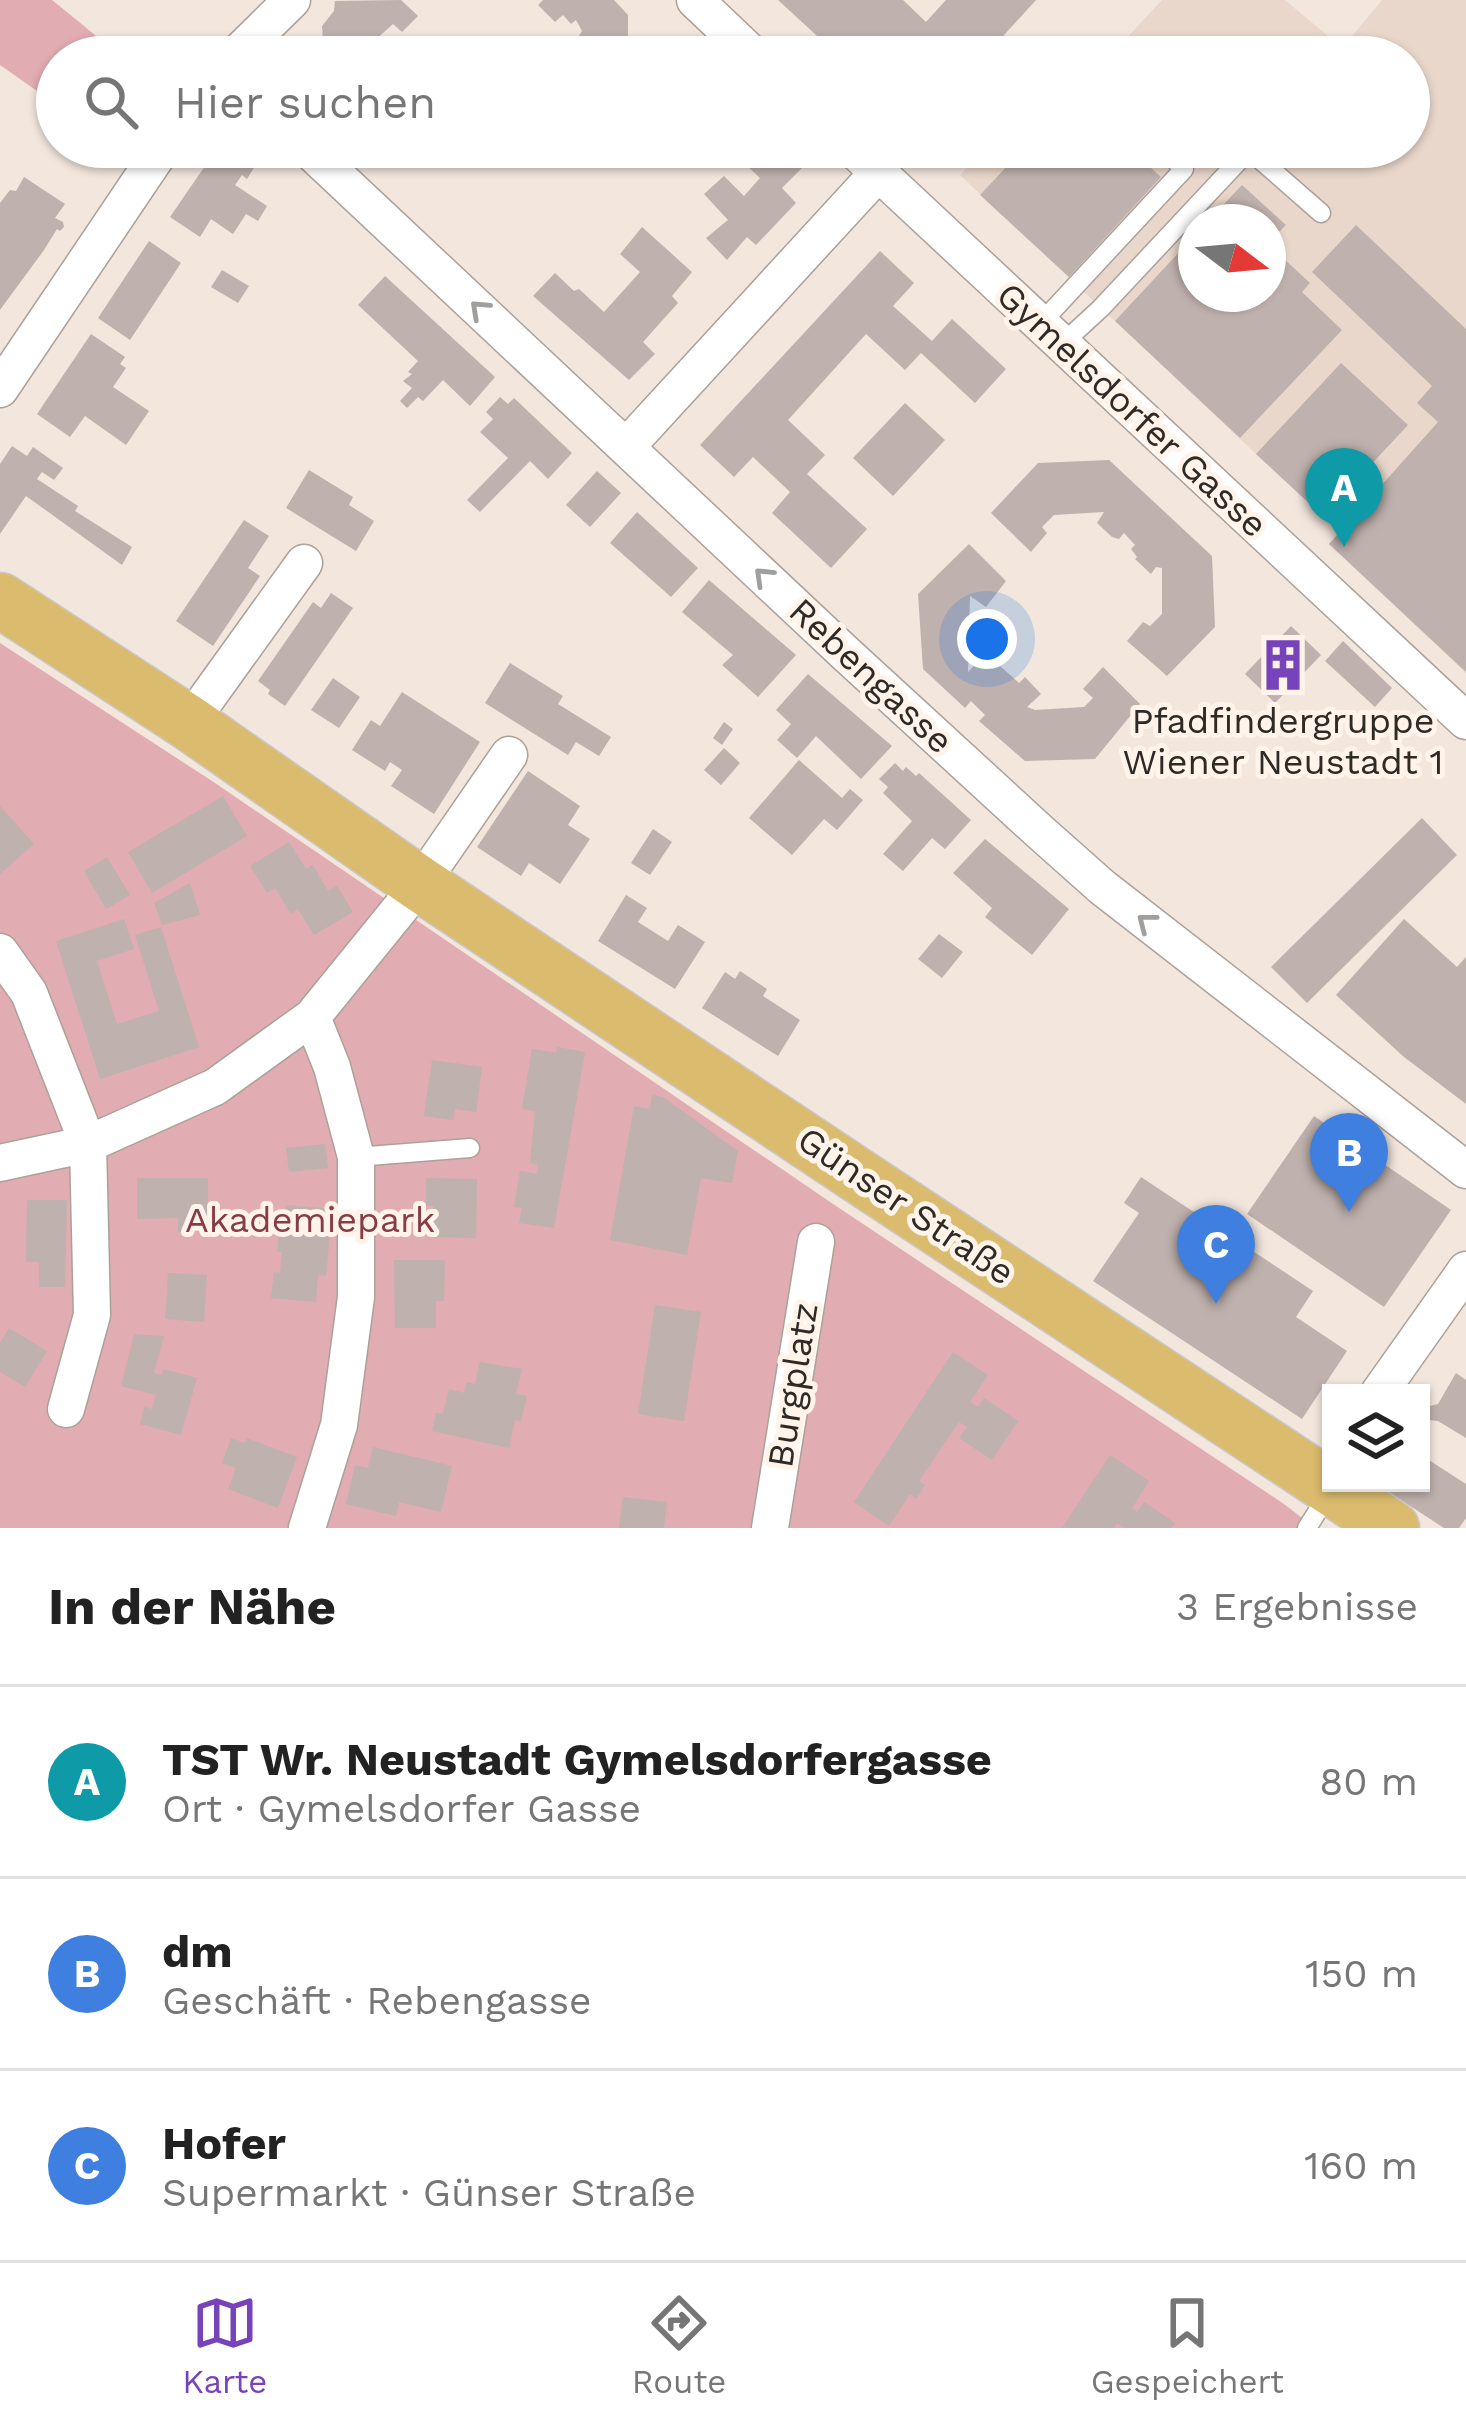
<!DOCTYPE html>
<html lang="de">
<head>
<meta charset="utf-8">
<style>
	body { margin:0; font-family:"Work Sans",sans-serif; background:#f6f6f6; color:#222 }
	.controls { position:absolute; right:36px; bottom:36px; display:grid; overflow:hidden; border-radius:0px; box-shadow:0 3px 9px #0004 }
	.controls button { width:108px; height:108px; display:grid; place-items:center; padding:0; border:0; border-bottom:3px solid #e0e0e0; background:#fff; color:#222; font:60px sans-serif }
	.compass { position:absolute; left:1178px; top:204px; width:108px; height:108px; border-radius:50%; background:#fff; box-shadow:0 3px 9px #0004; rotate:106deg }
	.you { position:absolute; left:987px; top:639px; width:42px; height:42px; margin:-30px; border:9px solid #fff; border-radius:50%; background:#1a73e8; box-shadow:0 0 0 18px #1a73e833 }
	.badge { display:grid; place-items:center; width:78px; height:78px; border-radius:50%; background:#7743ba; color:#fff; font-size:39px; font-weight:700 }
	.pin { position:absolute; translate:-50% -99px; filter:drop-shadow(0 3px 6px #0008) }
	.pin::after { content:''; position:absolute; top:63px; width:42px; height:36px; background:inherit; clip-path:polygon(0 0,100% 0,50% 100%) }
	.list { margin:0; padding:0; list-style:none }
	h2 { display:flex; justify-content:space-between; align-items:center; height:156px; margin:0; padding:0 48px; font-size:51px }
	h2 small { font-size:39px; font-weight:400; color:#767676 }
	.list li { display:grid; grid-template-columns:78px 1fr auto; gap:36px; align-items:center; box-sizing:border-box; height:192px; padding:0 48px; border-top:3px solid #e0e0e0 }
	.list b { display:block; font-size:45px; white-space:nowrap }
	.list p { margin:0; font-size:39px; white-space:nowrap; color:#767676 }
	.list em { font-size:39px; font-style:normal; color:#767676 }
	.icon { flex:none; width:66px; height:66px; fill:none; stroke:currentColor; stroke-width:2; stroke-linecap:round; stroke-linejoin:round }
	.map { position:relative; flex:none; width:1466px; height:1528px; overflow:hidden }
	.search { position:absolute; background:#fff; box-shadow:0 3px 9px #0004; left:36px; right:36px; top:36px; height:132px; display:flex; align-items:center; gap:30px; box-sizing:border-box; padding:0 42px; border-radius:66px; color:#767676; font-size:45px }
	.sheet { height:732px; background:#fff }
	nav { display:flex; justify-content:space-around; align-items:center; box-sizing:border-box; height:168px; border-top:3px solid #e0e0e0; background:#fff; font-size:33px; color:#767676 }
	nav a { display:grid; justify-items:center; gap:6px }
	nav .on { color:#7743ba }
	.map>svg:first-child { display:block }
	.built { fill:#ead7cb; fill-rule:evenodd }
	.green { fill:#e1acb2 }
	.building { fill:#bfb1ad }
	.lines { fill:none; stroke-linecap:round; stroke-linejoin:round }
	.lane-casing { stroke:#aca199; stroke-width:21 }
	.street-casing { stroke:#aca199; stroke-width:39 }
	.primary-casing { stroke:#c9c8c7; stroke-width:57 }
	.lane { stroke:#fff; stroke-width:18 }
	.street { stroke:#fff; stroke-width:36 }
	.primary { stroke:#dbbb6d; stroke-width:54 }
	.oneway { stroke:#a19f9d }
	.labels { text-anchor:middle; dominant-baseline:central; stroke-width:10; stroke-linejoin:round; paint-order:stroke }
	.street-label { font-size:36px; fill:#2e2a26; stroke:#fff3ea }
	.poi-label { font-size:36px; fill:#2e2a26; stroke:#fff3ea }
	.park-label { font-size:36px; fill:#883b49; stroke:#fff3ea }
</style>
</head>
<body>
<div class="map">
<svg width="1466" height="1528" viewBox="0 0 1466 1528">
	<rect width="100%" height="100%" fill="#f2e6dd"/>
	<path class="built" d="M1162 0H1285L1342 48 1382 0H1466V673L1329 544 1339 532 960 175 987 147H1409V57H1109ZM1196 222H1268V294H1196Z"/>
	<path class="green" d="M0 0H52L122 57H57V105L0 65Z
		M0 643 215 783 836 1206 1284 1504 1315 1528H0Z"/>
	<path class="building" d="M401 0 418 16 402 32 393 24 373 42 375 57H324L322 26 334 11 335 1Z
		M543 0H614L628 15V45L633 50 666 49 674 57H574L577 39 582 31 576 20 571 24 563 15 555 22 538 5Z
		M778 0H903L926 22 946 0H1036L984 57H840Z
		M218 147H249L262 155 247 179 242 175 235 185 267 206 258 221 246 214 233 234 211 219 200 237 170 217Z
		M380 147H491L476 163 413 168Z
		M767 147H791L807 163 782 188 796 203 756 245 747 237 727 260 706 238 728 220 704 194 724 176 744 196 760 178 747 166Z
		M1025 147H1128L1161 177 1069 277 980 195Z
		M24 177 65 204 55 218 63 222 64 227 60 231 57 229 44 250 0 310V203L10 190 16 191Z
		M1242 185 1286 225 1268 243V222H1207Z
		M1356 225 1466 329V672L1329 544 1438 422 1417 403 1432 386 1312 272Z
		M642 227 692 272 672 296 678 303 643 342 655 354 629 380 533 296 555 273 574 291 579 289 604 312 640 272 620 254Z
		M1196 234V294H1268V244L1310 283 1302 292 1342 330 1240 438 1115 321Z
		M149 241 181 263 130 340 98 318Z
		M880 251 914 283 893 306 932 341 952 319 1006 369 975 403 921 353 905 370 866 334 788 420 825 455 807 474 867 529 831 568 772 513 790 492 753 457 734 477 700 445Z
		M222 270 249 286 238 303 211 287Z
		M385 276 495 377 470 406 443 380 423 401 418 397 407 408 400 401 412 388 403 381 412 374 408 372 418 361 358 305Z
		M91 334 125 357 120 364 126 368 113 387 149 411 126 445 85 416 70 437 37 414Z
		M1341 363 1408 425 1323 516 1256 454Z
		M500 397 508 404 514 398 572 453 548 479 530 461 480 512 467 500 508 458 480 432 493 419 486 412Z
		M905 403 945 440 893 496 853 458Z
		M12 446 27 456 33 447 63 468 54 480 42 472 37 479 78 506 75 511 132 547 122 565 26 496 0 534V464Z
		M1109 460 1212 556 1215 627 1167 676 1127 641 1143 622 1150 626 1162 614V568L1156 567 1151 574 1135 559 1137 557 1131 549 1135 545 1124 533 1119 539 1112 537 1097 523 1104 512 1054 515 1042 527 1047 533 1031 552 991 513 1038 463Z
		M309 470 353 497 349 505 374 521 356 551 286 508Z
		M597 471 621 493 590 527 566 505Z
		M637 512 698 568 671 597 610 543Z
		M244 520 269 536 248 568 260 576 213 646 176 621Z
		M969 544 1006 581 986 607 970 596 968 672 991 648 1005 661 1000 666 1019 683 1025 677 1041 694 1027 707 1035 710 1084 707 1093 698 1083 689 1103 667 1140 704 1095 759 1025 761 979 721 985 715 971 701 965 708 923 669 918 594Z
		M709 580 796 655 758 697 722 665 733 655 682 612Z
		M331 593 353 608 285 706 268 694 270 690 258 681 313 602 321 608Z
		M1291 626 1321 655 1275 703 1245 674Z
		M1343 641 1392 688 1375 707 1325 661Z
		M510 663 563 696 558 704 611 737 599 756 576 742 568 755 485 703Z
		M808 674 892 746 861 779 816 736 797 758 777 740 791 724 776 710Z
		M333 678 360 697 339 728 311 710Z
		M402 692 480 742 434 814 391 786 402 770 390 762 385 771 352 750 371 720 380 726Z
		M724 722 733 729 722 745 713 738Z
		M724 748 740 763 721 785 704 770Z
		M799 760 842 798 850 789 863 800 837 830 824 819 792 855 749 818Z
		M895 763 903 771 906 767 916 776 919 773 971 820 945 849 932 838 903 871 883 854 912 821 883 793 888 787 879 779Z
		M528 771 580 806 568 825 590 839 560 884 529 863 521 876 477 847Z
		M223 796 247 836 152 893 128 852Z
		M0 806 34 844 0 874Z
		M1422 818 1457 855 1307 1003 1271 967Z
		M653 829 672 842 650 875 631 863Z
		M985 839 1069 909 1032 955 985 917 992 908 953 873Z
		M289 842 306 869 313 865 328 891 337 886 353 912 314 935 298 909 291 914 275 888 267 893 250 866Z
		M107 857 130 895 106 909 84 871Z
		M190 883 200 915 162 925 154 903Z
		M626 895 647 908 638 922 668 941 678 925 705 942 675 989 598 941Z
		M124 919 134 949 97 961 117 1024 159 1011 135 935 161 927 199 1047 100 1079 56 941Z
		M1404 919 1457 967 1466 957V1104L1404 1057 1336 995Z
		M939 934 963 952 942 978 918 959Z
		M740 971 767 989 763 996 800 1020 778 1056 702 1008 725 972 735 979Z
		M557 1047 585 1052 554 1228 519 1223 522 1208 514 1207 520 1171 537 1174 538 1165 530 1163 535 1111 522 1109 532 1049 556 1053Z
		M432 1060 482 1067 476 1112 455 1109 453 1120 424 1116Z
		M652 1095 663 1097 738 1151 732 1183 701 1178 687 1255 610 1240 634 1106 650 1109Z
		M1314 1116 1451 1210 1384 1307 1247 1214Z
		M325 1144 328 1168 289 1172 286 1148Z
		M1141 1177 1313 1291 1296 1317 1347 1351 1302 1419 1093 1281 1139 1213 1124 1203Z
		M137 1178H208V1218H225V1231L178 1232V1218L137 1219Z
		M426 1178 477 1179 476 1238 433 1237 434 1206H426Z
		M27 1200H67L65 1287H39V1262H26Z
		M286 1205 332 1209 326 1276 318 1275 316 1302 271 1298 274 1272 280 1273 282 1252H277L280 1220H285Z
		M394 1260H445L444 1301H436V1328H395Z
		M168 1273 207 1275 204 1322 165 1319Z
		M655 1305 701 1312 684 1421 638 1414Z
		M9 1328 47 1351 25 1387 0 1372V1343Z
		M134 1334 164 1336 154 1373 162 1375 163 1369 197 1378 181 1435 140 1424 144 1407 152 1409 156 1395 121 1386Z
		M953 1352 988 1375 970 1402 978 1407 984 1398 1018 1421 992 1460 959 1438 967 1427 959 1422 919 1481 925 1485 916 1499 910 1494 889 1526 854 1502Z
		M480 1362 522 1369 516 1394 527 1396 521 1421 515 1420 509 1448 432 1431 436 1413 443 1414 449 1389 464 1393 467 1382 475 1384Z
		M1456 1373 1466 1380V1438L1438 1421 1429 1420 1428 1411 1430 1406 1438 1404Z
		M231 1438 245 1443 247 1438 297 1457 278 1508 228 1489 236 1468 222 1463Z
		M373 1447 452 1466 441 1512 399 1502 396 1516 346 1504 355 1465 368 1468Z
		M1110 1455 1149 1481 1132 1508 1137 1512 1144 1502 1175 1523 1171 1528H1125L1117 1523 1114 1528H1062Z
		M1421 1455 1466 1484V1518L1459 1528H1444L1375 1483H1421Z
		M623 1497 667 1502 664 1528H619Z"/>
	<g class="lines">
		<g class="lane-casing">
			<path id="lane" d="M1040 324 1184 169 1161 147
				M1062 344 1101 308 1249 150 1321 213
				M356 1157 470 1148
				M1307 1528 1329 1493"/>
		</g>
		<g class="street-casing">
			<path id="street" d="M695 0 755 57
				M234 57 292 0
				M306 147 845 653 1039 831 1102 887 1466 1170
				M851 147 1466 721
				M0 389 163 147
				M627 446 878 173
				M189 723 304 563
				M0 952 29 993 88 1144 0 1163
				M1379 1393 1466 1270
				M66 1409 92 1315 88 1144 215 1087 312 1017
				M307 1528 339 1425 356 1297V1157L332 1067 312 1017 420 884 509 755
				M770 1528 816 1242"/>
		</g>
		<g class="primary-casing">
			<path id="primary" d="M0 600 189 723 420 884 860 1177 1392 1528"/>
		</g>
		<use href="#lane" class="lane"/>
		<use href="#street" class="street"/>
		<use href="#primary" class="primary"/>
	</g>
	<defs><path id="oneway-chevron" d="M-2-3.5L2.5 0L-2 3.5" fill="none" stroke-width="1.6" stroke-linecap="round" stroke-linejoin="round" transform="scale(3)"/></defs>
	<g class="oneway">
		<use href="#oneway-chevron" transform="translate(479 309) rotate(-137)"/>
		<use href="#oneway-chevron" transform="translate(763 576) rotate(-136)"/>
		<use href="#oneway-chevron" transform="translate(1146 922) rotate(-142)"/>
	</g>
	<defs>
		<g id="building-bare" transform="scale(4.14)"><path d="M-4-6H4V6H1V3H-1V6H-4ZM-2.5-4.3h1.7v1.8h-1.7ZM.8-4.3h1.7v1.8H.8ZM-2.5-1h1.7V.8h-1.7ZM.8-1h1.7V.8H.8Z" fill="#7743ba" stroke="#fff3ea" stroke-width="2.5" paint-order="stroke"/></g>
	</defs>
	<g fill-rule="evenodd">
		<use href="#building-bare" x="1283" y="665"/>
	</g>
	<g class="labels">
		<g class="street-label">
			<text transform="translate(1132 410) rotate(43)">Gymelsdorfer Gasse</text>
			<text transform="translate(871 676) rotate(43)">Rebengasse</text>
			<text transform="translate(906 1206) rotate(34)">Günser Straße</text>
			<text transform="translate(793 1385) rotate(-81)">Burgplatz</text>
		</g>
		<g class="poi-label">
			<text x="1283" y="721">Pfadfindergruppe<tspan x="1283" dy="41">Wiener Neustadt 1</tspan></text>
		</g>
		<g class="park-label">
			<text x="310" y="1220">Akademiepark</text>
		</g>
	</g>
</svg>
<div class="controls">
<button><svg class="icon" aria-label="layers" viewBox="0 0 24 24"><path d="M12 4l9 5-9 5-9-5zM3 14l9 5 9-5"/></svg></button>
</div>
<svg class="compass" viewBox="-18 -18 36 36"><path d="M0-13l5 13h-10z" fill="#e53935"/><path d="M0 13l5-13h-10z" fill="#767676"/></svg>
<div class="you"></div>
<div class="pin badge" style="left:1344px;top:547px;background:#0f9aa8">A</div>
<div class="pin badge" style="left:1349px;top:1212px;background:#3f7fe0">B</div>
<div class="pin badge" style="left:1216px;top:1304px;background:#3f7fe0">C</div>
<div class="search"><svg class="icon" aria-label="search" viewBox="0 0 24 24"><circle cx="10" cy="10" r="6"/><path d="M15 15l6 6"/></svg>Hier suchen</div>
</div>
<section class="sheet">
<h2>In der Nähe<small>3 Ergebnisse</small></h2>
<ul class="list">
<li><span class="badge" style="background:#0f9aa8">A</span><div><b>TST Wr. Neustadt Gymelsdorfergasse</b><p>Ort · Gymelsdorfer Gasse</p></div><em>80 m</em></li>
<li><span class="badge" style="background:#3f7fe0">B</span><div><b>dm</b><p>Geschäft · Rebengasse</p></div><em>150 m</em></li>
<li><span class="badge" style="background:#3f7fe0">C</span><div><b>Hofer</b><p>Supermarkt · Günser Straße</p></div><em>160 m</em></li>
</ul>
</section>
<nav>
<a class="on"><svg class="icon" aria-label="map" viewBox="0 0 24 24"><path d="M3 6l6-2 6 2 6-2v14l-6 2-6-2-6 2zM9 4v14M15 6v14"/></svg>Karte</a>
<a><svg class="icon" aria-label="directions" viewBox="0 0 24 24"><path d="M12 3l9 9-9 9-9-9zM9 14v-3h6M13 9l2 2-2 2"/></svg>Route</a>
<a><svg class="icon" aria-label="saved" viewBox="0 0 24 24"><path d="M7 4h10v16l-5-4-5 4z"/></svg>Gespeichert</a>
</nav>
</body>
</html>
